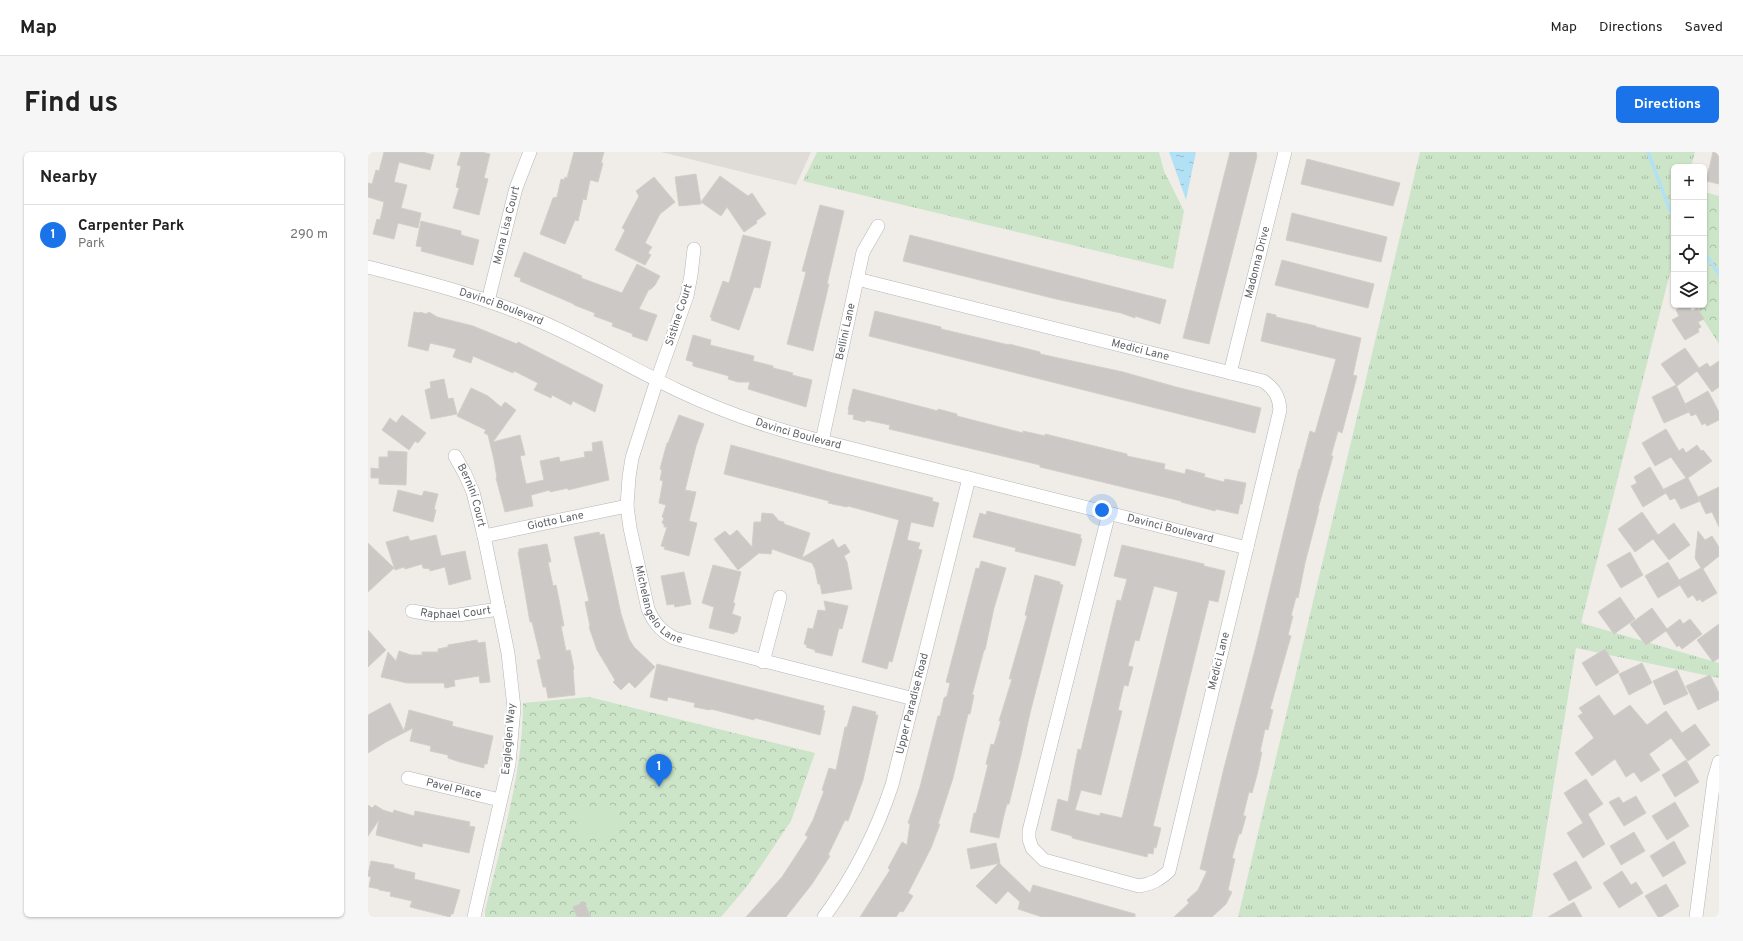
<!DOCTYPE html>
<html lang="en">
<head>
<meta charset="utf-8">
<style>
	body { margin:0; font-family:Overpass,sans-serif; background:#f6f6f6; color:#222 }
	.controls { position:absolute; right:12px; top:12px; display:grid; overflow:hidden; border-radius:6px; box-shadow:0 1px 3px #0004 }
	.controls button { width:36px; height:36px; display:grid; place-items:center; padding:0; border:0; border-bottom:1px solid #e0e0e0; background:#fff; color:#222; font:20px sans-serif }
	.you { position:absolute; left:734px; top:358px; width:14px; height:14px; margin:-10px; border:3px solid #fff; border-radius:50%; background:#1a73e8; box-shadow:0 0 0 6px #1a73e833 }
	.badge { display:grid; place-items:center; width:26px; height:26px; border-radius:50%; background:#1a73e8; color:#fff; font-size:13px; font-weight:700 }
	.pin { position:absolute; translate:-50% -33px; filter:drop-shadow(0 1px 2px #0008) }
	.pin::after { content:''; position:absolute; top:21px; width:14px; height:12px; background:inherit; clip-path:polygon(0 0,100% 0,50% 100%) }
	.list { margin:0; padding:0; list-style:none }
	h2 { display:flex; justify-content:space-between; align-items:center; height:52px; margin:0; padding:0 16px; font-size:17px }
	h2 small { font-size:13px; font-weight:400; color:#767676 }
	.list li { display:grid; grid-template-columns:26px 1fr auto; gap:12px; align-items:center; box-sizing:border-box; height:60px; padding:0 16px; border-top:1px solid #e0e0e0 }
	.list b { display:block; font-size:15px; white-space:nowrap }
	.list p { margin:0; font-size:13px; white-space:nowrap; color:#767676 }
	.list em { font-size:13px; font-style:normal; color:#767676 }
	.icon { flex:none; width:22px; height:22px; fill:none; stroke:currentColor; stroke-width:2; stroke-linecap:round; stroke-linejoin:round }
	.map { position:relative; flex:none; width:1351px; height:765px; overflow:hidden; border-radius:6px }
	header { display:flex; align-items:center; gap:24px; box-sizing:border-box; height:56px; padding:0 20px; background:#fff; border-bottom:1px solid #e0e0e0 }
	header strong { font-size:19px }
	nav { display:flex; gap:22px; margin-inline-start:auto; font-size:14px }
	.intro { display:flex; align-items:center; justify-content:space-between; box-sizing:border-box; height:96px; padding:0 24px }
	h1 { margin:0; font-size:28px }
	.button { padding:10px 18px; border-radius:6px; background:#1a73e8; color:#fff; font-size:14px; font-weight:700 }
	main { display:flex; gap:24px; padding:0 24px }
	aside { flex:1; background:#fff; border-radius:6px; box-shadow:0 1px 3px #0004 }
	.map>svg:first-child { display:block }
	.education { fill:#dfdcd7 }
	.grass { fill:url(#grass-tufts) }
	.forest { fill:url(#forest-crowns) }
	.garden { fill:#cce4c8 }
	.water { fill:url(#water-ripples) }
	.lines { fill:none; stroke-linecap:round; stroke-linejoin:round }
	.stream { stroke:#b2e1f6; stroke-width:3.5 }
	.building { fill:#cbc8c5; stroke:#d4cec7; fill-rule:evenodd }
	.street-casing { stroke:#b3b5b8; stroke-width:14 }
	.street { stroke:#fff; stroke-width:13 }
	.labels { text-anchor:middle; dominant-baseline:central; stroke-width:4; stroke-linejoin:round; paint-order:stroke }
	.street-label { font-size:11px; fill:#5f6366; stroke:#fff }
</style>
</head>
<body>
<header>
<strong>Map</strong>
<nav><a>Map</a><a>Directions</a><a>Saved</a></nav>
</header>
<div class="intro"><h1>Find us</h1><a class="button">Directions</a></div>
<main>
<aside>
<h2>Nearby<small></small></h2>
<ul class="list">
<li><span class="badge">1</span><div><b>Carpenter Park</b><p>Park</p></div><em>290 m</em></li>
</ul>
</aside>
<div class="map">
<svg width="1351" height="765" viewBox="0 0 1351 765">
	<defs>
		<pattern id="grass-tufts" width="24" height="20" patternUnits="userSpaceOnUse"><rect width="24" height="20" fill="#cce4c8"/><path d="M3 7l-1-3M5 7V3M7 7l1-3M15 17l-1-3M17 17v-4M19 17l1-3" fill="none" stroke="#a9bca6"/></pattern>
		<pattern id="forest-crowns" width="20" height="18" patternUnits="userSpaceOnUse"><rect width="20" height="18" fill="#cce4c8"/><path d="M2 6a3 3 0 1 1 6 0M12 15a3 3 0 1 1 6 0" fill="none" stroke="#a9bca6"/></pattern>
		<pattern id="water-ripples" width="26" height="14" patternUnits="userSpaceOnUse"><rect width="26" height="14" fill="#b2e1f6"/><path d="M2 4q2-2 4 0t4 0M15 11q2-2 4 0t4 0" fill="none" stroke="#94bacb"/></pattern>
	</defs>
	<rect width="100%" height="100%" fill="#f0ede8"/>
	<path class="education" d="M293 0H443L428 33Z"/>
	<path class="grass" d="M449 0H791L796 19 816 59 805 117 435 29Z
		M1052 0H1327L1323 15H1306V100L1303 117 1213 471 1351 511V526L1208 496 1164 765H870Z"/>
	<path class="forest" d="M1336 40 1351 44V192L1326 153H1336Z
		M221 545 447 601 423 669 380 733 353 765H117V759C133 690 155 622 155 551Z"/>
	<path class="garden" d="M243 653 252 680 214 689 206 661Z"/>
	<path class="water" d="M801 0H828L818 48Z"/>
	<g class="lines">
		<path class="stream" d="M1280 0 1301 56 1306 62
			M1336 100 1351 122"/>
	</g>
	<path class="building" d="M16 0H54L66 3 62 18 31 10 26 30 39 33 33 56 53 61 50 76 30 71 26 87 5 82 9 67 12 68 16 50 0 45V31L4 32 8 18 11 19Z
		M93 0H113L122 2 116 26 120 27 111 63 85 56 91 36 88 35 93 14 89 13Z
		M206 0H236L233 11H235L230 30 222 28 218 48 215 47 210 69 207 68 197 92 172 82 185 46 189 45 193 27 196 28 197 25 199 26Z
		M862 0H888L889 4 841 192 815 186Z
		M1345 0H1351V32L1338 29Z
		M939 7 1032 31 1025 54 933 32Z
		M328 22 333 52 311 54 307 25Z
		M352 24 380 44 384 41 398 62 388 69 389 71 376 80 359 55 353 64 333 50Z
		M286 25 307 50 292 62 277 91 284 95 280 101 283 103 277 113 247 98 257 78 254 76 271 44 268 39Z
		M452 53 476 59 459 132H461L445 199 419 192 438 120 434 119Z
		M924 61 1019 85 1013 110 918 88Z
		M53 69 93 79V83L111 88 105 113 53 99 54 95 48 94Z
		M375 83 403 90 392 136 386 135 371 178 343 168 344 166 342 165 355 129 361 131Z
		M542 83 798 148 792 172 767 164V166L753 161 688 147 535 109Z
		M156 100 214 124 213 126 254 141 269 112 292 124 287 133 282 138 281 137 271 157 289 163 279 189 264 184 265 182 244 174 245 171 226 164 227 161 206 153V152L152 129 153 126 146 124Z
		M914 108 1006 132 1000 156 907 133Z
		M1316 153H1320L1324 159 1329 156 1336 167 1330 170 1333 175 1330 177 1331 180 1317 188 1304 168 1311 164 1308 158Z
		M507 159 573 175V177L641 193V192L672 200V202L755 220 808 235 893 256 887 281 501 184Z
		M46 160 51 161 52 160 58 162 61 160 69 165 105 174 149 192 150 190 235 233 227 260 205 249 203 253 184 243 183 246 166 238 170 231 146 219 145 221 105 204 103 211 85 205 88 197 62 191 60 199 40 194Z
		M899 161 908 163V165L948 174V175L993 186 985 223 989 224 974 281 970 279 963 304H965L950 357H951L937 411 930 446 928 445 923 464H925L920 483 923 484 902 557 905 558 900 578 897 577 892 600H894L890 619 884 641 881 640 875 664H878L873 682H871L864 706 867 707 860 738 864 740 858 752 844 765H806L821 751 819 748 830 738 839 719 832 717 856 616 888 494 931 317H932L942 279 947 281 968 207 893 189Z
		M325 183 343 188 342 193 386 204 385 209 405 214V216L425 221 424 223 444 228 438 255 380 237 382 230H370L360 227 361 224 325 214V210L318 208Z
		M1317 196 1331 216 1339 211 1342 215 1351 209V235L1344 240 1329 219 1309 234 1293 212Z
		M76 227 80 247 85 246 89 262 63 267 57 238 63 236 62 230Z
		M1308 233 1321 260 1296 271 1284 245Z
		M103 236 120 244 133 255 137 250 148 258 125 290 152 283 157 303 152 304 158 332 176 328 172 309 191 305 192 310 217 305 216 300 225 299 224 291 234 289 241 328 200 338V336L182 340V338L163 343 165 354 137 360 128 326H129L126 308 120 283 116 281 118 278 89 264Z
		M485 237 570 259V257L589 262V264L655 281V279L677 284V282L759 302V304L797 312 796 317 817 322 818 317 837 322 836 325 856 330 857 327 878 331 874 352H872L870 362 848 357 847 359 813 350V349L672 315V313L521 277 522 273 498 268 497 270 485 267 486 263 480 262 481 258H480Z
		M1340 239 1351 260V268L1339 274 1337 271 1334 273 1328 262 1323 264 1317 252Z
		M34 263 58 281 50 291 47 289 41 298 14 278 22 266 28 271Z
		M311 263 336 272 328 294 317 338 328 340 321 369 329 371 321 404 296 397 297 395 293 394 299 375H296V372L294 371 296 366 294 365 298 353 291 351 295 329 292 328 294 318 292 317 299 291H300Z
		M1298 277 1311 299 1315 296 1318 301 1329 293 1333 299 1335 298 1344 309 1320 326 1332 349 1313 357 1307 346 1302 348 1298 341 1275 355 1263 334 1269 331 1266 325 1282 315 1297 340 1296 337 1318 326 1303 305 1287 314 1274 291Z
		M363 293 465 321 565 346 564 349 571 351 565 375 543 370 539 388 552 391 550 397 554 398 524 510 521 509 519 517 494 510 531 368 480 354 479 355 460 351 461 349 356 322Z
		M20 299 39 300 38 333 11 332V326H3V316L11 317V305H20Z
		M1351 335V375L1344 360 1338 362 1330 345Z
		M30 338 54 344 56 339 70 342 66 357 68 358 65 370 25 359Z
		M619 359 713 383 712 386 714 387 707 414 647 399 648 396 605 385 612 361 618 363Z
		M1274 360 1290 383 1306 371 1322 393 1301 408 1285 387 1267 400 1250 377Z
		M394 361 405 362 411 369 416 370V372L442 381 434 406 465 387 470 396 477 392 482 400 476 404 479 410 484 437 454 442 452 432H450L447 417 444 411 404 397 403 402 391 401 370 418 346 387 357 379 362 384 369 378 384 395 386 370H393Z
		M1330 379 1337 388 1344 384 1351 395V404L1335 417 1349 441 1334 450 1332 447 1329 449 1325 443 1320 446 1312 433 1290 446 1277 424 1300 410 1311 428 1333 416 1327 406Z
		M231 380 232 383 236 382 253 462 261 487 266 495 287 515 267 536 261 530 253 538 245 530 247 528 229 498 221 475 222 474 217 450 221 449 206 385Z
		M68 383 73 404 97 399 103 427 81 433 77 415 62 419V417L55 416 54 412 37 417 36 415 27 418 18 390 40 384 42 389Z
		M0 391 26 416 0 440Z
		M179 392 183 410H180L185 434 188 433 192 453 196 474H193L198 499 202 498 206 517 205 518 207 543 180 546 178 535H175L169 508 173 507 164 470H162L150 400H151V397Z
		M754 393 836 412V414L857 419 850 450 841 448 785 674 793 676 788 696 786 695 785 702 780 701 779 705 704 686V684L683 678 690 647 700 650 706 617 710 597 713 598 749 448 753 449 759 427 746 424ZM786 434 810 440 754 666 732 661V664L707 658 713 638 733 643 754 559 750 558 756 533 760 534 765 515 760 514 767 488 771 489Z
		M1262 400 1275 423 1253 436 1239 413Z
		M613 409 638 416 626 456 617 498H616L604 543H606L602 562H600L585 626 570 672H572L563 696 540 741 545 744 535 760 532 759 528 765H492L522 718 520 716 534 690 539 693 542 672 540 671 552 635 570 564H572L576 546 579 544 582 531 578 530 608 416 611 417Z
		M345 413 373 420 365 451H367L364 462 373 465 369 480H367L366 482 341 476 346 455 334 451Z
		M316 420 323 452 307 455 306 452 299 453 293 424Z
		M667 423 692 430V432L695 433 662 561 653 603 641 652H639L636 663 631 686 602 680 606 661H608L620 613 618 612 623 592 626 593 633 569H631L644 527H641L659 464 657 463Z
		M1252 445 1267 467 1246 482 1230 460Z
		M456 449 480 454 474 477 471 476 464 504 447 500V498L438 495 439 493 436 492 440 476 445 477 450 458 458 459Z
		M1284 456 1299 477 1312 467 1315 472 1322 467 1334 482 1314 497 1311 493 1309 495 1298 479 1278 493 1262 472Z
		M1351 472V506L1345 510 1329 488Z
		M0 478 18 498 0 515Z
		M109 488 110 491 117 490 122 530 112 531 111 524 86 528 87 534 77 536 76 531H39L13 525 20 500 28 509 31 499 43 503H54V500H70V497L80 495V493Z
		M1237 497 1251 520 1228 534 1214 511Z
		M1274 511 1284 531 1261 543 1251 522Z
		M289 512 456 554 455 558 457 559 452 583 387 566 386 568 343 557 342 558 326 555 327 551 300 545 299 549 282 545Z
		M1309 518 1320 542 1296 553 1285 529Z
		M1342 523 1351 541V548L1330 558 1318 534Z
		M1231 543 1246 564 1262 553 1279 573 1298 559 1314 581 1327 572 1342 593 1320 609 1303 586 1281 602 1292 618 1273 630 1266 620 1258 625 1247 607 1224 624 1207 601 1226 586 1210 564 1215 561 1211 556Z
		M22 551 36 579 41 558 85 570 84 574 125 584 119 612H116V616L92 610 80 606V603L62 599 63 594 42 589 45 576 18 590 0 601V563Z
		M485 554 508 560 507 563H510L495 628 480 669 477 668 460 703 462 704 444 732 418 765H378L414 725 440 685 437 683 445 668 456 639 454 638 461 616 468 618 477 575H479Z
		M1318 608 1331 630 1307 645 1294 623Z
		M1218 627 1235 652 1220 662 1237 692 1215 706 1199 681 1215 671 1196 641Z
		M1268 644 1278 661 1256 674 1241 650 1251 645 1255 651Z
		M1307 650 1321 674 1299 688 1284 664Z
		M0 653 4 656 7 653 15 658 25 661 26 658 46 664 47 659 102 670 101 674 107 675 101 701 55 691 54 695 8 683 11 668 0 684Z
		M1266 680 1277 699 1253 713 1242 694Z
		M1306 689 1318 711 1295 725 1282 704Z
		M628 691 632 711 603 717 599 697Z
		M3 709 26 713V716L47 721 46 727 92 738 85 762H83L82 765 42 755 44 749 22 744 23 740 11 738V737L1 735 3 725 0 724V722Z
		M1208 709 1224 736 1201 749 1185 722Z
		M631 711 662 741 665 733 767 762V765H674L650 757 652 750 640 739 628 752 608 734Z
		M1254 719 1263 733 1268 730 1275 741 1251 756 1235 731Z
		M1298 732 1311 754 1293 765H1290L1277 744Z
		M216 750 223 765H209L205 755Z
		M1206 750 1214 765H1180Z"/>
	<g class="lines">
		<g class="street-casing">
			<g id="street">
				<path id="s1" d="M326 97 323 123 319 144 289 228 264 306 261 325 259 354 262 376 280 457C286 471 293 479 306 486L546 547"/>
				<path id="s2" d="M0 115C59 130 117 145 174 170 220 190 263 216 309 238 353 259 399 275 446 287L879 396"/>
				<path id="s3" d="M489 127 895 229C906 236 911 244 912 258L801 719C791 728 784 732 771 734L676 708 664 696 661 687V679L741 361"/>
				<path id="s4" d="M120 149 148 36 162 0"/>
				<path id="s5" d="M862 221 917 0"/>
				<path id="s6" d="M454 289 495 100 510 74"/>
				<path id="s7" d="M87 304 97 322 105 340 116 384 140 501 146 556 141 612 106 765"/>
				<path id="s8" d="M116 384 259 354"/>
				<path id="s9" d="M44 459 67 463H90L131 457"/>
				<path d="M395 510 412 445"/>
				<path id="s10" d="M40 626 132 648"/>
				<path id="s11" d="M456 765C486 724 508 681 524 633L601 326"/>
				<path d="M1328 765 1346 627 1351 610"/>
			</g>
		</g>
		<use href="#street" class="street"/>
	</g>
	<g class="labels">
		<g class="street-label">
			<text stroke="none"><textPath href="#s4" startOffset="78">Mona Lisa Court</textPath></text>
			<text stroke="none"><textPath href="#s5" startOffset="114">Madonna Drive</textPath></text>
			<text stroke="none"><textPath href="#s2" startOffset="139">Davinci Boulevard</textPath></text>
			<text transform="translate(311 163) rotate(-72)">Sistine Court</text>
			<text stroke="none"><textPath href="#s6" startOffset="112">Bellini Lane</textPath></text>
			<text stroke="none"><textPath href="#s3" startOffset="292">Medici Lane</textPath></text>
			<text stroke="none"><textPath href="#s2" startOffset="463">Davinci Boulevard</textPath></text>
			<text stroke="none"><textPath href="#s7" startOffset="43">Bernini Court</textPath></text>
			<text stroke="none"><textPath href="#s8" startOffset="73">Giotto Lane</textPath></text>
			<text stroke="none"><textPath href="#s2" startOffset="847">Davinci Boulevard</textPath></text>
			<text stroke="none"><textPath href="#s1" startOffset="374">Michelangelo Lane</textPath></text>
			<text stroke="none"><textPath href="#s9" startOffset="44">Raphael Court</textPath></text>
			<text transform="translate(851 509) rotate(-76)">Medici Lane</text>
			<text stroke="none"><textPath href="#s11" startOffset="233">Upper Paradise Road</textPath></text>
			<text transform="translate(141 587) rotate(-85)">Eagleglen Way</text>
			<text stroke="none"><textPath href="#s10" startOffset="47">Pavel Place</textPath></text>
		</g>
	</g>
</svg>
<div class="controls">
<button>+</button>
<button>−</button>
<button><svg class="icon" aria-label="locate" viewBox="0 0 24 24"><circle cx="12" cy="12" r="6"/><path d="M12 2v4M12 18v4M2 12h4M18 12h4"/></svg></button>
<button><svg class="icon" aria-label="layers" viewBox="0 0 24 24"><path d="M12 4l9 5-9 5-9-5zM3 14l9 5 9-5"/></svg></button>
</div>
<div class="you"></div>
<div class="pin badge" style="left:291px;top:635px">1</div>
</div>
</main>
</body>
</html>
